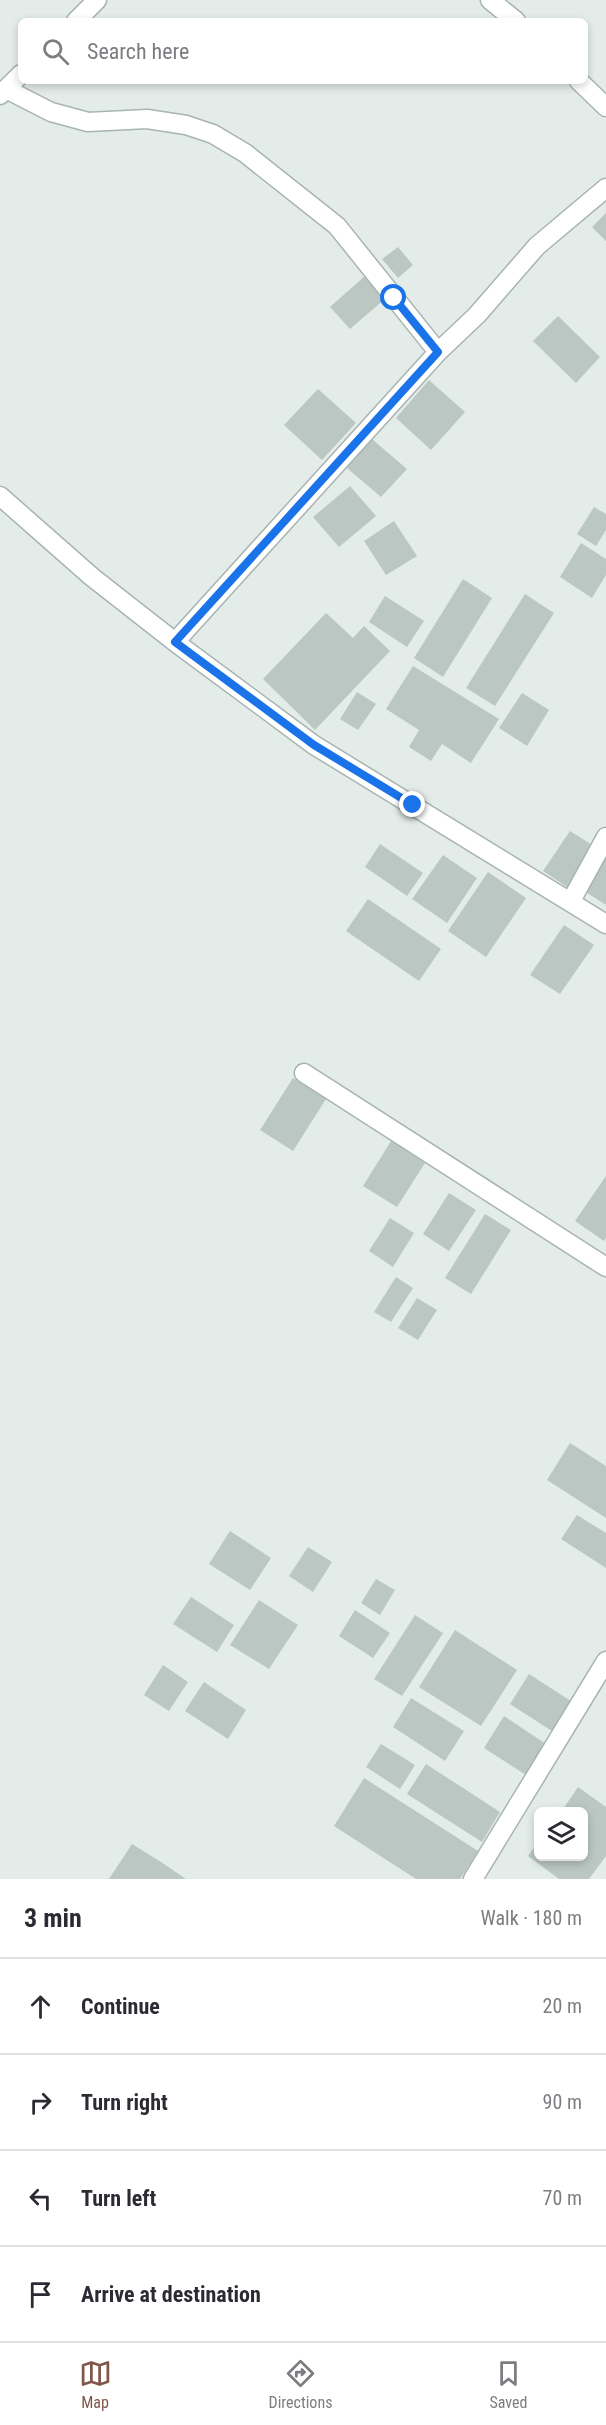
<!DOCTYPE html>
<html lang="en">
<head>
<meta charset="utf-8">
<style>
	body { margin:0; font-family:"Roboto Condensed",sans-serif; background:#f2f2f3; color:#2b2b33 }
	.controls { position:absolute; right:18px; bottom:18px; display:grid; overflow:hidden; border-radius:9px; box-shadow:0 3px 9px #0003 }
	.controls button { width:54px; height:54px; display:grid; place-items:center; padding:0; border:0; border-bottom:2px solid #e1e1e2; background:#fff; color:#2b2b33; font:30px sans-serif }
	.stop { position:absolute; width:18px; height:18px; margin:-14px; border:4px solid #1a73e8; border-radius:50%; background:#fff }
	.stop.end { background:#1a73e8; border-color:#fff; box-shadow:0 2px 6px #0008 }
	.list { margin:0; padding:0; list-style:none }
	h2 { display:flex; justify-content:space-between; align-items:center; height:78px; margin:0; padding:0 24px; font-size:26px }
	h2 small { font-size:20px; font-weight:400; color:#7c7c81 }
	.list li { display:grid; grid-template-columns:39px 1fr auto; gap:18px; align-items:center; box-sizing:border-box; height:96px; padding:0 24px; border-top:2px solid #e1e1e2 }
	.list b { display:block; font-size:22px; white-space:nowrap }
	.list em { font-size:20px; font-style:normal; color:#7c7c81 }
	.icon { flex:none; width:33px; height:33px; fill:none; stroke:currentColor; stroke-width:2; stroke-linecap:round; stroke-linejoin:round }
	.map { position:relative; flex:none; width:606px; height:1879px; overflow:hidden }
	.search { position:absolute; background:#fff; box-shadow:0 3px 9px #0003; left:18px; right:18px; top:18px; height:66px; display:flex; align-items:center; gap:15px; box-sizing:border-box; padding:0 21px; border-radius:9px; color:#7c7c81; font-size:22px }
	.sheet { height:462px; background:#fff }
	nav { display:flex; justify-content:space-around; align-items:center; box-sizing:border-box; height:84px; border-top:2px solid #e1e1e2; background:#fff; font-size:16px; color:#7c7c81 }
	nav a { display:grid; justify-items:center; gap:3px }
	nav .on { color:#7f584b }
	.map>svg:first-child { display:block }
	.building { fill:#bac7c2 }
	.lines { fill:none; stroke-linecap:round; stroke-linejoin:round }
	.minor-casing { stroke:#a7b4b0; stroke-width:21 }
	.minor { stroke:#fff; stroke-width:18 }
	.route { stroke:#1a73e8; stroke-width:8 }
</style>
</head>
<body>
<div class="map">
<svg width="606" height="1879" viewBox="0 0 606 1879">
	<rect width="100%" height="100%" fill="#e4ece9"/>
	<path class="building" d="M606 213V241L592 227Z
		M398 247 413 265 398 278 382 259Z
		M366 275 386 298 350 329 330 307Z
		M558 316 600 357 576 383 533 341Z
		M429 380 465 412 431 450 396 418Z
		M318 389 356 423 322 460 284 425Z
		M372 439 407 469 381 497 347 468Z
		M350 486 376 516 339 547 313 517Z
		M594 507 606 514V530L596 546 577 534Z
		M394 521 417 556 386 575 364 541Z
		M581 543 606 559V575L592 598 560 577Z
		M463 579 492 598 443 677 414 658Z
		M525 594 554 613 495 706 466 688Z
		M385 596 424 621 407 647 369 622Z
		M326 613 353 638 364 626 390 651 315 730 263 679Z
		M413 666 499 719 471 763 442 744 431 761 409 747 419 730 386 709Z
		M357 692 376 704 358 730 340 719Z
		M522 693 549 710 527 746 499 728Z
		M570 831 597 848 570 889 543 871Z
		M380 844 423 873 407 896 365 867Z
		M606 850V905L581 889Z
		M443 855 477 878 447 923 412 899Z
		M488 872 526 898 486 957 448 931Z
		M368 899 441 949 419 981 346 931Z
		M564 925 594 945 560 994 530 975Z
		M293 1078 326 1099 293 1151 260 1130Z
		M391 1141 425 1163 397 1207 363 1186Z
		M606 1176V1238L604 1241 575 1221Z
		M449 1193 476 1210 449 1251 423 1234Z
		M485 1214 511 1230 471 1294 445 1278Z
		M390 1218 414 1233 393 1267 369 1251Z
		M396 1277 413 1288 391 1322 374 1312Z
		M417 1298 437 1310 418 1340 398 1328Z
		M570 1443 606 1466V1518L547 1480Z
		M577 1515 606 1533V1568L561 1539Z
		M230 1531 271 1558 250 1590 209 1564Z
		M308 1547 332 1562 313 1592 289 1576Z
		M376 1579 395 1590 380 1615 361 1603Z
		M191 1597 234 1625 217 1652 173 1624Z
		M259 1600 298 1625 269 1669 230 1645Z
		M355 1610 390 1633 373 1658 339 1636Z
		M415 1615 443 1633 402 1696 374 1679Z
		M455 1630 517 1670 481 1726 419 1687Z
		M163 1665 188 1682 169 1711 144 1695Z
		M529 1674 577 1705 558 1735 510 1704Z
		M204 1682 246 1710 228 1739 185 1711Z
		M411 1698 464 1731 445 1761 393 1727Z
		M504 1716 549 1746 529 1777 484 1748Z
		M381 1744 415 1765 400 1789 366 1767Z
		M426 1764 500 1812 482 1842 407 1794Z
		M364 1778 478 1851 460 1879H416L334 1826Z
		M578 1787 606 1807V1856L589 1879H559L528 1856 538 1842V1856H584V1812H561Z
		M132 1844 161 1862 186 1879H109Z"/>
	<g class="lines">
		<g class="minor-casing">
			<path id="minor" d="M490 0 516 21
				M76 21 97 0
				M579 81 606 107
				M6 89 51 112 88 122 147 119 186 125 213 134 245 153 337 226 438 352 175 642
				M0 95 21 74
				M438 352 477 315 537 246 606 188
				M0 496 92 577 175 642 314 745 606 924
				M571 901 606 837
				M304 1073 606 1267
				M473 1879 606 1661"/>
		</g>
		<use href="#minor" class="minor"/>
	</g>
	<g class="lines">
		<path class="route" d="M394 298 438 352 175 642 314 745 413 805"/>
	</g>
</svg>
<div class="controls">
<button><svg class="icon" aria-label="layers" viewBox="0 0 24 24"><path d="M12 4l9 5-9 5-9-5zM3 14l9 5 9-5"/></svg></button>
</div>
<div class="stop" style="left:394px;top:298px"></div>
<div class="stop end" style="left:413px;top:805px"></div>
<div class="search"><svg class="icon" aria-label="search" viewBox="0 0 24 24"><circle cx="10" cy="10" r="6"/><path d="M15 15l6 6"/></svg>Search here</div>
</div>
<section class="sheet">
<h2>3 min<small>Walk · 180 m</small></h2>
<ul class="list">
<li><svg class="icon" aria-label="ahead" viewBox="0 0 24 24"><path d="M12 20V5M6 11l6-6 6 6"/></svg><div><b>Continue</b></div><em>20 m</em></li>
<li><svg class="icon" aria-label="right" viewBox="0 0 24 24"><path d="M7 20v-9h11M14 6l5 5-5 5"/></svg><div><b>Turn right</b></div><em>90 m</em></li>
<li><svg class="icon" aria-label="left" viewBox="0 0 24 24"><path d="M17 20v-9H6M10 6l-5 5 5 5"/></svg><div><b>Turn left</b></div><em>70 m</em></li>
<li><svg class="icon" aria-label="arrive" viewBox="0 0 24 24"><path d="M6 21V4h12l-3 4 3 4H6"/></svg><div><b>Arrive at destination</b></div></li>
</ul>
</section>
<nav>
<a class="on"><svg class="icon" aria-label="map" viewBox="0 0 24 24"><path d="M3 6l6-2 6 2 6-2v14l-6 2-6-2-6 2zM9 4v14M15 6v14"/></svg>Map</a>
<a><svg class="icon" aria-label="directions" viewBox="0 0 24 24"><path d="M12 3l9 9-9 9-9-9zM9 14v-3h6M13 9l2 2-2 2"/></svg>Directions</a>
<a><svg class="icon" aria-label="saved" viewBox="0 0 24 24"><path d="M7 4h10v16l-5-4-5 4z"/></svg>Saved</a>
</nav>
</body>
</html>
